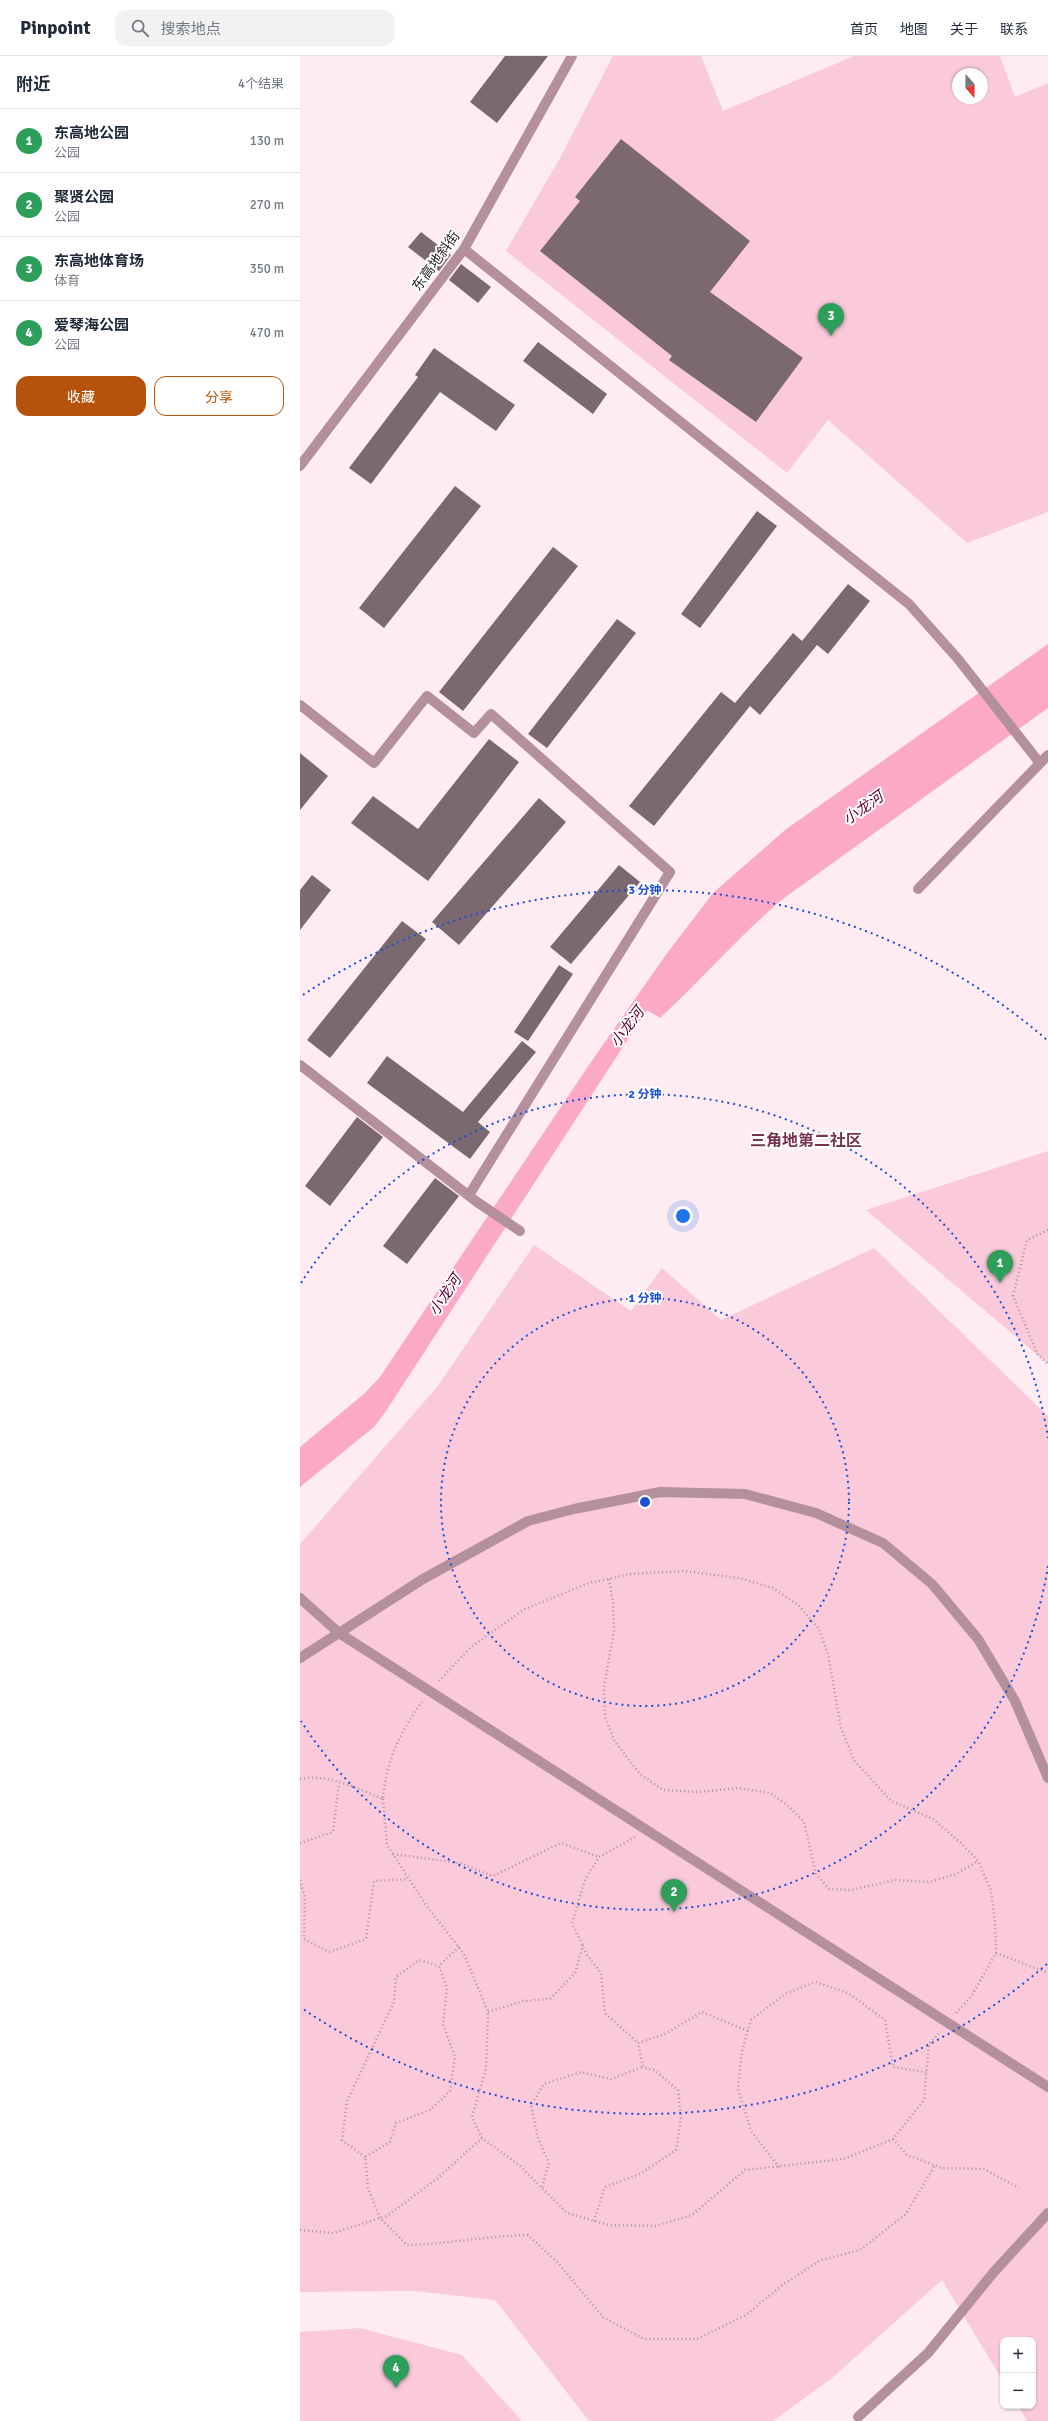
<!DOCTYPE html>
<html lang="zh">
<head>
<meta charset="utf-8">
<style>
	body { margin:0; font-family:Signika,"Noto Sans SC",sans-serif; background:#f2f2f3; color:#1f2937 }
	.controls { position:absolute; right:12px; bottom:12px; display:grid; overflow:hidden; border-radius:8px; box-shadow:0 1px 3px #0004 }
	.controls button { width:36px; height:36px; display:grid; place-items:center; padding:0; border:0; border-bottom:1px solid #e0e1e3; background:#fff; color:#1f2937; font:20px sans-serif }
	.compass { position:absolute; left:652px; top:12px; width:36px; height:36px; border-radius:50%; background:#fff; box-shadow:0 1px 3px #0004; rotate:160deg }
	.you { position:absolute; left:383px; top:1160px; width:14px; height:14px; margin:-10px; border:3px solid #fff; border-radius:50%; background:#1a73e8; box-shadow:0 0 0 6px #1a73e833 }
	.badge { display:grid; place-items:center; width:26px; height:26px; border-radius:50%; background:#b45309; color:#fff; font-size:13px; font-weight:700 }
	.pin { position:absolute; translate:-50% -33px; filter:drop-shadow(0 1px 2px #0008) }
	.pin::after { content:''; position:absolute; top:21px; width:14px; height:12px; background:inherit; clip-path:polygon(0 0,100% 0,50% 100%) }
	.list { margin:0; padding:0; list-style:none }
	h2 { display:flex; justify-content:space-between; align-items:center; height:52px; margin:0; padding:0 16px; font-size:17px }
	h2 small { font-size:13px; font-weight:400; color:#747a83 }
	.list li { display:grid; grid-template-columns:26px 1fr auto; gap:12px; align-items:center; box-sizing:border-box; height:64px; padding:0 16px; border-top:1px solid #e0e1e3 }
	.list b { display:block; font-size:15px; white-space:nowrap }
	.list p { margin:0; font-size:13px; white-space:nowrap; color:#747a83 }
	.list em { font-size:13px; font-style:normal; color:#747a83 }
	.actions { display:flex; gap:8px; padding:12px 16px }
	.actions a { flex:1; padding:9px 0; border:1px solid #b45309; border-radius:12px; text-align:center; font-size:14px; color:#b45309 }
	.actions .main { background:#b45309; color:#fff }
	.icon { flex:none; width:22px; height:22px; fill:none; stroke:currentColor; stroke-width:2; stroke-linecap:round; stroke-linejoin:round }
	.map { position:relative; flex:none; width:748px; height:2365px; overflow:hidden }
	header { display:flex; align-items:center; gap:24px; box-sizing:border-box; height:56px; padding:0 20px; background:#fff; border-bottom:1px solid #e0e1e3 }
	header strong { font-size:19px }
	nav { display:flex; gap:22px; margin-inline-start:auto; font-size:14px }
	.search { width:280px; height:36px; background:#f2f2f3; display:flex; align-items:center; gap:10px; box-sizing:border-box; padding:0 14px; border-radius:12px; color:#747a83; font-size:15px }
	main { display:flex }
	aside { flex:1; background:#fff }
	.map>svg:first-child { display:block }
	.green { fill:#facada; fill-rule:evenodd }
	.water { fill:#fba9c6 }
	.building { fill:#7c696f }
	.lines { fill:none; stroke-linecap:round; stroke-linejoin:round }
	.path { stroke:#a6989c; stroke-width:2.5; stroke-dasharray:1 3; stroke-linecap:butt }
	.minor { stroke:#b4909c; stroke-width:10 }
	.ring { fill:none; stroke:#1d4ed8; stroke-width:2; stroke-dasharray:2 4 }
	.labels { text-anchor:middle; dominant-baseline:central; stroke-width:4; stroke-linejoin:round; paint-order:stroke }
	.street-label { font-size:14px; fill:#2f2729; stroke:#fff }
	.water-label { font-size:15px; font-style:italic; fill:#5f0033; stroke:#fff }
	.quarter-label { font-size:16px; font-weight:bold; fill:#77334f; stroke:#fff }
	.centre { fill:#1d4ed8; stroke:#fff; stroke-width:2 }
	.ring-label { font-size:12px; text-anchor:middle; font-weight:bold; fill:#1d4ed8; stroke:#fff; stroke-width:4; stroke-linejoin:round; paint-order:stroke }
</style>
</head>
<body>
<header>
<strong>Pinpoint</strong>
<div class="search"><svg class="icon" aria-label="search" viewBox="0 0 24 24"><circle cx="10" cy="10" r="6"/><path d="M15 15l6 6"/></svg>搜索地点</div>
<nav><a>首页</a><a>地图</a><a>关于</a><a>联系</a></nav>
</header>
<main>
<aside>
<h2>附近<small>4个结果</small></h2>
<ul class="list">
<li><span class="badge" style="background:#2e9e5b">1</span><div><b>东高地公园</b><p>公园</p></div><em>130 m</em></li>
<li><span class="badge" style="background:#2e9e5b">2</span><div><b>聚贤公园</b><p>公园</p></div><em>270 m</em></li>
<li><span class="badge" style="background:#2e9e5b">3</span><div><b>东高地体育场</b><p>体育</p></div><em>350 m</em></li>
<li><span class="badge" style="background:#2e9e5b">4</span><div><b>爱琴海公园</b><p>公园</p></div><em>470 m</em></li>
</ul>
<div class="actions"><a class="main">收藏</a><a>分享</a></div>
</aside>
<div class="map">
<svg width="748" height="2365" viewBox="0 0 748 2365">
	<rect width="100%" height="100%" fill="#ffecf2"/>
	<path class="green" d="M313 0H401L423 55 554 0H700L715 41 748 27V456L667 487 528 364 487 417 206 195 260 102ZM658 18H682V42H658Z
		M748 1095V1308L566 1154Z
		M234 1189 331 1255 362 1212 421 1264 574 1192 748 1360V2365H727L718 2350H733V2284H703V2325L642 2224 531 2323 473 2365H289L195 2244 114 2235 0 2236V1488L137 1331Z
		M60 2272 162 2299 222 2365H0V2276Z"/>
	<path class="water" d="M748 588V652L480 845C438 882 401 924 360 962L347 954 84 1358 74 1371 0 1431V1391L65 1337 80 1321 291 1006 365 900 413 837 485 774Z"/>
	<path class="building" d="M205 0H248L197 67 170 46Z
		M321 83 450 185 410 236 503 302 456 366 369 304 372 300 240 195 280 145 275 141Z
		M121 176 151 199 139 215 108 191Z
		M161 208 191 231 178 247 149 224Z
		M238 286 307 338 293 358 223 305Z
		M134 292 215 349 196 375 140 336 71 428 49 412 118 321 115 319Z
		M155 430 181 450 84 572 59 552Z
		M457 455 477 470 400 572 381 558Z
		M253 491 278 510 163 655 139 636Z
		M548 528 570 545 528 598 517 589 460 659 450 650 354 770 329 750 421 636 435 647 493 577 502 585Z
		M317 563 336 577 247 692 228 678Z
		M189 683 219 706 128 825 51 767 73 740 118 773Z
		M0 697 28 720 0 754Z
		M239 742 266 766 159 889 132 866Z
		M319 809 340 826 271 908 250 891Z
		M12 819 31 834 0 874V834Z
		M102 865 126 883 30 1002 7 984Z
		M259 909 273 918 228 985 214 976Z
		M222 985 236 996 178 1066 190 1076 170 1103 67 1027 87 1000 163 1056Z
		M57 1061 83 1081 30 1150 5 1130Z
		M135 1122 159 1140 107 1208 83 1190Z"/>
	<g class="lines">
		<path class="path" d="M748 1174 727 1184 713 1240 738 1299 748 1308
			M309 1523 313 1546 314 1575 304 1631 305 1661 315 1686 340 1718 363 1734 399 1736 438 1732 470 1737 487 1749 504 1766 516 1818 529 1833 551 1834 595 1824 630 1826 656 1818 678 1805
			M139 1625 171 1591 225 1553 289 1527 330 1518 383 1515 439 1522 473 1532 498 1549 519 1573 528 1598 541 1672 554 1704 591 1745 633 1763 661 1787 678 1805 691 1834 695 1866 696 1897 671 1941 656 1957
			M0 1723C27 1717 59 1733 83 1743 86 1705 100 1676 122 1646
			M83 1743 87 1789 126 1849 164 1898 188 1956 186 2012 172 2061 182 2082
			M335 1781 299 1801 285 1824 272 1867 287 1899 301 1917 305 1957 338 1987 365 1978 402 1956 448 1975
			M0 1787 33 1776 39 1727
			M93 1798 159 1807 193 1820 261 1787 299 1801
			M0 1824 5 1842 4 1883 29 1896 66 1883 74 1825 108 1823
			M159 1891 139 1910 147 1932 143 1968 155 2001 150 2035 130 2054 96 2067 90 2086 65 2101 68 2132 80 2162 107 2189C148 2188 187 2180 228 2179L258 2207 303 2261 344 2283H397L446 2259 481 2230 519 2205 560 2194 606 2158 635 2109
			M696 1897 748 1917
			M188 1956 223 1945 250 1943 275 1917 283 1889
			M593 2083 607 2099 642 2112 684 2113 719 2132
			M65 2101 42 2084 47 2045 94 1946 96 1921 119 1904 139 1910
			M479 2111 451 2075 438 2033 442 1995 451 1964 485 1938 515 1926 548 1937 585 1964 593 2011 626 2016
			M242 2131 249 2107 238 2082 231 2049 244 2028 281 2016 311 2023 343 2011
			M294 2165 305 2131 340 2118 376 2094 381 2062 378 2034 354 2014 343 2011 338 1987
			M0 2174 33 2177 87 2160 139 2121 182 2082 220 2110 267 2157 309 2169 355 2170 392 2159 445 2114 543 2103 593 2083 624 2044 629 1988 640 1976"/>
		<path class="minor" d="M164 193 609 548 658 603 739 706
			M0 410 164 193 272 0
			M0 649 74 707 127 640 174 677 191 658 370 816 169 1139
			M618 833 748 699
			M0 1009 177 1146 220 1175
			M0 1542 39 1577 123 1523 228 1465 274 1453 360 1436 445 1438 516 1457 583 1487 632 1528 678 1583 715 1645 748 1722
			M0 1602 39 1577 748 2031
			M558 2361 628 2297 693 2217 748 2157"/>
	</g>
	<g class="ring">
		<circle cx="345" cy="1446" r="204"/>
		<path d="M748 1510A408 408 0 0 1 1 1665M1 1227A408 408 0 0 1 748 1382"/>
		<path d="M747 1908A612 612 0 0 1 3 1953M3 939A612 612 0 0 1 747 984"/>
	</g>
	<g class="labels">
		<g class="street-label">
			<text transform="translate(136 205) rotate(-54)">东高地斜街</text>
		</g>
		<g class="water-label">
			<text transform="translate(563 752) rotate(-35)">小龙河</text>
			<text transform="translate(327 971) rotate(-53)">小龙河</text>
			<text transform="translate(145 1239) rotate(-56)">小龙河</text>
		</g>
		<g class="quarter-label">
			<text x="506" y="1085">三角地第二社区</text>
		</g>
	</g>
	<circle cx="345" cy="1446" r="6" class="centre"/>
	<g class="ring-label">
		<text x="345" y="838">3 分钟</text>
		<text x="345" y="1042">2 分钟</text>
		<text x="345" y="1246">1 分钟</text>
	</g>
</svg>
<div class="controls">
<button>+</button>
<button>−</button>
</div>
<svg class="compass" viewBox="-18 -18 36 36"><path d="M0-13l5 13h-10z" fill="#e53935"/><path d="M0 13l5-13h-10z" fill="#747a83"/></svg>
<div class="you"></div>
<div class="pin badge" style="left:700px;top:1227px;background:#2e9e5b">1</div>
<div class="pin badge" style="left:374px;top:1856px;background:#2e9e5b">2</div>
<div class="pin badge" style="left:531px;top:280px;background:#2e9e5b">3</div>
<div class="pin badge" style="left:96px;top:2332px;background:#2e9e5b">4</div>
</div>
</main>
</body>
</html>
